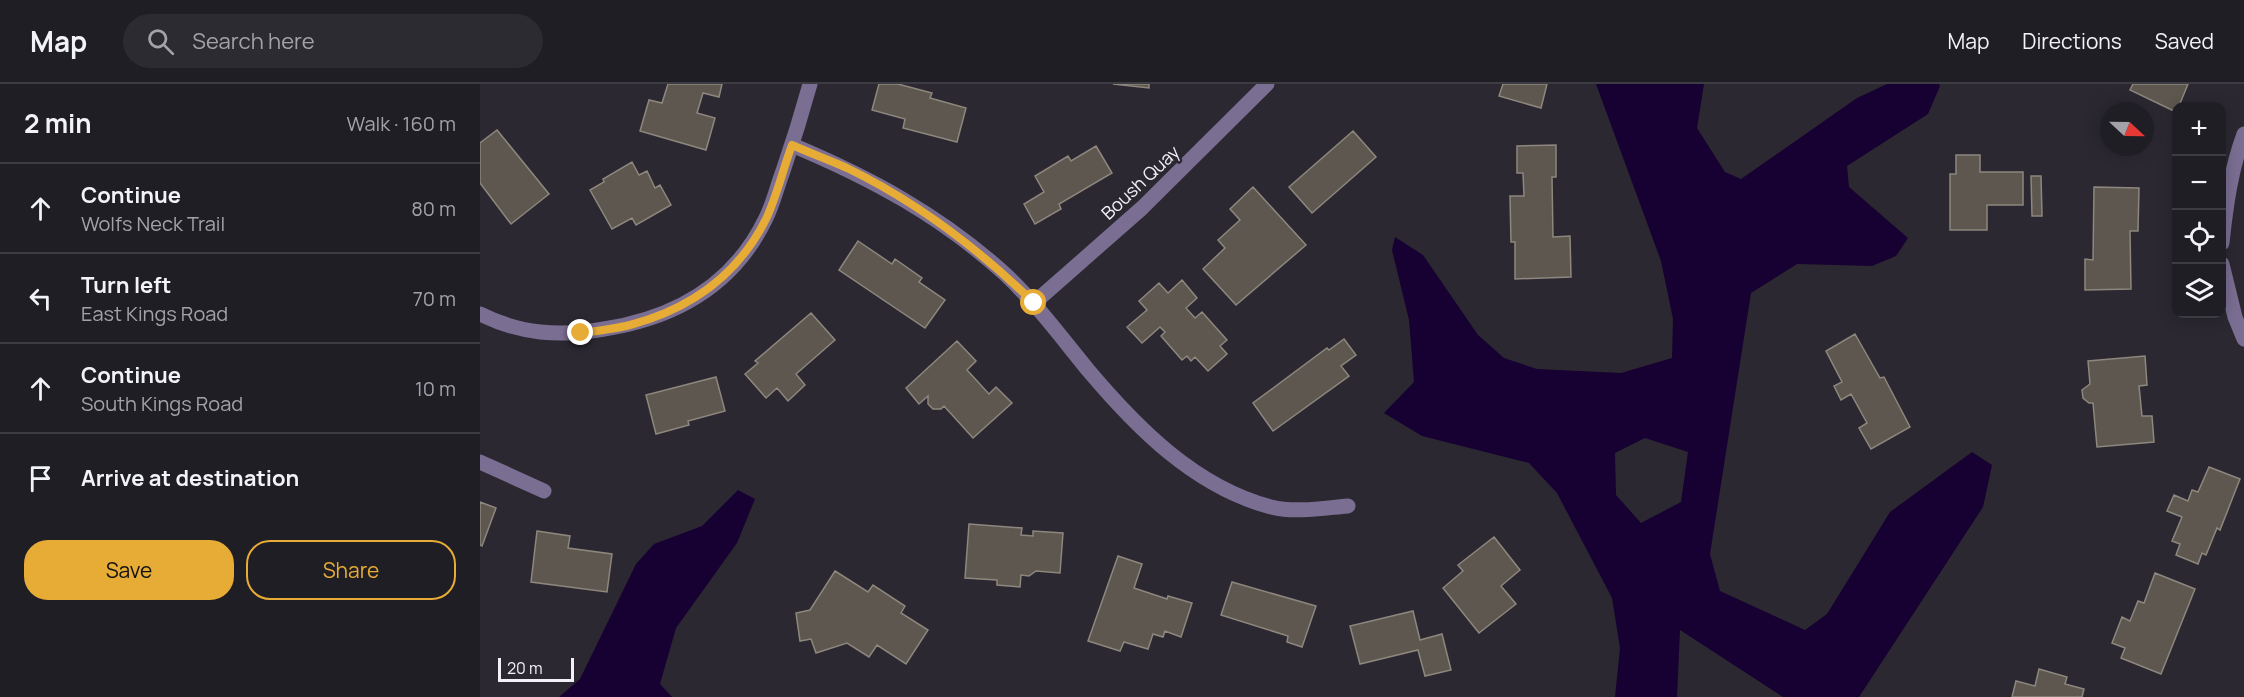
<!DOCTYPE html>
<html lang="en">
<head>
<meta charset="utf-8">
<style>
	body { margin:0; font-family:Manrope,sans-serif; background:#2d2b32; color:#f1f3f6 }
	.controls { position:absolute; right:18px; top:18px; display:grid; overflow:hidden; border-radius:12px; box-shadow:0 3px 15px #0003 }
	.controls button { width:54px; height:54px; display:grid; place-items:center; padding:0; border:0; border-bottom:2px solid #3d3c42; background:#201e25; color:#f1f3f6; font:30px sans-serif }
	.compass { position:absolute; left:1620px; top:18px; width:54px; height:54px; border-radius:50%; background:#201e25; box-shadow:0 3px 15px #0003; rotate:112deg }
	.scale { position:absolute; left:18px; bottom:15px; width:76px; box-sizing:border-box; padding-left:6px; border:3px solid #f3f1f7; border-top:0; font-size:16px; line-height:21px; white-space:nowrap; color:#f3f1f7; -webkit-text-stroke:4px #2b2831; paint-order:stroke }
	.stop { position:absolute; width:18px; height:18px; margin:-14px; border:4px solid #e7ac36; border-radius:50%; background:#fff }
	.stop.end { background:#e7ac36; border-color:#fff; box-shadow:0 2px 6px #0008 }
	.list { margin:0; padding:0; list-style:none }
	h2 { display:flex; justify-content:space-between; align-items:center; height:78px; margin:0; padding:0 24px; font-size:26px }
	h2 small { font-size:20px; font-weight:400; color:#a2a2a7 }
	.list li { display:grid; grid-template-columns:39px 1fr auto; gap:18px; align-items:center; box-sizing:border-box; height:90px; padding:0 24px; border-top:2px solid #3d3c42 }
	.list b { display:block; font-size:22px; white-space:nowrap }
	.list p { margin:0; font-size:20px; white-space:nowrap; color:#a2a2a7 }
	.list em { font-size:20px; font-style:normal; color:#a2a2a7 }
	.actions { display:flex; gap:12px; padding:18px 24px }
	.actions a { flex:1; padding:14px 0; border:2px solid #e7ac36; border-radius:24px; text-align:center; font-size:21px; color:#e7ac36 }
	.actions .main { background:#e7ac36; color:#111 }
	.icon { flex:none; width:33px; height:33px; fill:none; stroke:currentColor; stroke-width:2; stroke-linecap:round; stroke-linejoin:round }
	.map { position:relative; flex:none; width:1764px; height:613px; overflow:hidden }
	header { display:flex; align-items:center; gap:36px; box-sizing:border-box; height:84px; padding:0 30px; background:#201e25; border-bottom:2px solid #3d3c42 }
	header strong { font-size:28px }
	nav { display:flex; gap:33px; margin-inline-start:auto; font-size:21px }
	.search { width:420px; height:54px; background:#2d2b32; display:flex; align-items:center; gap:15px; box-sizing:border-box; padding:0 21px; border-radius:33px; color:#a2a2a7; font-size:22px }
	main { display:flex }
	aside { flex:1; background:#201e25 }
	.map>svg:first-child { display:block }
	.water { fill:#170032; fill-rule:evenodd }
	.building { fill:#5d574f; stroke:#8d877e; stroke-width:1.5 }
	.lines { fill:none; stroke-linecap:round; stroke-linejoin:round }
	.minor { stroke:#7a6e92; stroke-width:15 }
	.route { stroke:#e7ac36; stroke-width:8 }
	.labels { text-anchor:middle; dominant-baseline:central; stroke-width:5; stroke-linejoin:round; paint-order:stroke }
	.street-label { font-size:18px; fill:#f3f1f7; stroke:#2b2831 }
</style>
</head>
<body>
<header>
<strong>Map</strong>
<div class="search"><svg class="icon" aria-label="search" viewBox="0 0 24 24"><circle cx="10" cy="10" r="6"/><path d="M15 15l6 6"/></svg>Search here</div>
<nav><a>Map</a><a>Directions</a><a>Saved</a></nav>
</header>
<main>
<aside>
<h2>2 min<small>Walk · 160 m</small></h2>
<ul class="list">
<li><svg class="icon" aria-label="ahead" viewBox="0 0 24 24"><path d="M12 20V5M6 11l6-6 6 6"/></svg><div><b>Continue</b><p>Wolfs Neck Trail</p></div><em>80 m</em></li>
<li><svg class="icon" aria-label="left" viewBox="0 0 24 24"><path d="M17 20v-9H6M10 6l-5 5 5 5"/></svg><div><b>Turn left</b><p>East Kings Road</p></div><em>70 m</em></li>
<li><svg class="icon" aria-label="ahead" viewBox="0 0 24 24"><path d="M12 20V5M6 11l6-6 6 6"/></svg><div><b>Continue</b><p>South Kings Road</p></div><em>10 m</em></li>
<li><svg class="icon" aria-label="arrive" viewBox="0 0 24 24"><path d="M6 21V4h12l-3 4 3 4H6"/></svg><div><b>Arrive at destination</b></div></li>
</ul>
<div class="actions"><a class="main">Save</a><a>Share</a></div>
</aside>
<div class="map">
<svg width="1764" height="613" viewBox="0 0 1764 613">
	<rect width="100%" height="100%" fill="#2b2831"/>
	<path class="water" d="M1116 0H1224L1217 44 1245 88 1261 95 1377 14 1407 0H1459L1460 2 1448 30 1367 82 1369 103 1428 154 1416 172 1392 182 1317 180 1271 209 1230 470 1240 507 1325 546 1347 530 1410 428 1492 368 1512 381 1503 423 1379 613H1303L1200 546 1197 613H1135L1140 564 1132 514 1077 409 1049 379 942 352 904 329 934 298 929 236 912 166 915 153 943 171 998 251 1024 274 1057 285 1141 289 1192 274 1193 235 1181 177ZM1165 354 1208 368 1201 418 1161 439 1136 411 1135 369Z
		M258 406 275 415 257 459 196 544 180 600 192 613H79L100 595 156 480 174 460 222 442Z"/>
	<path class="building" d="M188 0H242L239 13 223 9 217 29 235 34 226 66 160 47 169 16 182 19Z
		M399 0H418L452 9 450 14 486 24 477 58 423 44 425 35 392 26Z
		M633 0H669V4Z
		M1023 0H1067L1061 24 1019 12Z
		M1653 0H1708L1699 22H1696V28L1650 6Z
		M17 46 69 110 31 140 0 99V59Z
		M873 47 896 73 832 129 809 103Z
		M1076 61V93H1072L1073 153 1090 152 1091 193 1035 195V158H1031L1030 112H1044L1043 89H1037V62Z
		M616 62 632 89 579 120 581 125 555 140 544 120 564 108 555 92 588 72 591 77Z
		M1476 71H1500V88H1543V121H1507V146H1470V90H1476Z
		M152 78 159 91 167 87 175 104 180 101 191 121 156 141 152 134 132 145 110 106 124 98 123 95Z
		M1551 92H1561L1562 132H1552Z
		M773 103 826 161 756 221 723 185 745 164 738 156 760 136 750 125Z
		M1614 103 1659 104 1658 147H1650L1651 205 1605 206V175L1613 176Z
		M378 157 412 180 415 175 442 194 439 198 465 216 445 244 359 186Z
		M702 196 717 214 706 224 715 234 722 228 747 256 740 262 747 270 728 287 715 273 711 277 707 272 702 276 681 252 685 248 680 243 662 259 647 243 667 226 659 217 679 199 688 209Z
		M331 229 355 256 316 290 325 301 308 317 297 304 286 314 265 290 278 279 275 277Z
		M1375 250 1400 294 1404 293 1430 343 1391 365 1379 344 1387 339 1371 310 1361 316 1354 302 1362 298 1346 267Z
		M864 255 876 271 861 282 869 292 793 347 773 319 847 264 849 266Z
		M477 257 496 277 487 286 509 310 516 303 532 319 493 354 464 322 461 325H453L448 320V312L439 320 426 304Z
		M1665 272 1667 301 1659 302 1662 332H1672L1674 358 1617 363 1613 319H1609L1603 314 1602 306 1610 300 1608 277Z
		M236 293 245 327 208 337 209 341 176 350 166 311Z
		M1729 383 1760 395 1740 446 1737 444 1726 471 1722 469 1718 480 1696 471 1700 460 1692 457 1702 433 1687 427 1694 411 1708 417 1712 406 1718 408Z
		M0 418 16 424 2 462 0 461Z
		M489 440 542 444 541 451 553 452V447L583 449 580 489 556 487 549 492 541 491 540 503 517 501V496L485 494Z
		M57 447 90 452 88 464 132 470 127 508 51 498Z
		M1014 453 1040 486 1021 502 1036 520 999 549 963 504 983 487 978 481Z
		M638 472 662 480 654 504 687 515 688 512 712 519 701 553 685 547 683 553 673 550 668 565 644 558 640 567 608 557Z
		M355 487 388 508 393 501 425 522 421 529 448 546 426 580 397 561 389 573 367 559 336 569 331 555 320 557 316 529 330 526Z
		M1675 489 1715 505 1681 590 1641 574 1645 564 1632 559 1642 533 1650 537 1658 517 1664 519Z
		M752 498 836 522 822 563 807 558 808 552 741 531Z
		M933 527 940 556 962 550 971 586 945 592 938 566 880 580 870 542Z
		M1559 585 1587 593 1585 600 1604 605 1602 613H1532L1536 597 1555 602Z"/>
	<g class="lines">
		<path class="minor" d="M312 61C391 94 461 132 525 190 556 219 581 253 608 286 657 344 715 403 791 423 815 429 844 424 868 422
			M1742 159C1746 121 1751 85 1764 50
			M1742 180 1755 233 1764 255
			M554 219 662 124 787 0
			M0 230C40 250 80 253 124 245 195 234 254 201 286 134 293 120 297 103 303 87 313 58 322 29 330 0
			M0 378 64 407"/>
	</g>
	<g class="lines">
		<path class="route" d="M101 249C117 247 134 245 150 241 210 225 258 191 286 135 297 112 303 85 312 61 330 69 349 76 367 84 437 118 499 165 554 219"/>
	</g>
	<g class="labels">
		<g class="street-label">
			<text transform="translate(660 98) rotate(-43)">Boush Quay</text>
		</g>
	</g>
</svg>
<div class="controls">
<button>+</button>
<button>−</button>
<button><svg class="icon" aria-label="locate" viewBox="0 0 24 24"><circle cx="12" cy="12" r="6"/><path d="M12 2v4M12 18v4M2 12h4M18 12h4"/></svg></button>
<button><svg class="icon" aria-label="layers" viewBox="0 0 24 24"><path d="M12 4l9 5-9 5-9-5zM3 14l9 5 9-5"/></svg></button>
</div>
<svg class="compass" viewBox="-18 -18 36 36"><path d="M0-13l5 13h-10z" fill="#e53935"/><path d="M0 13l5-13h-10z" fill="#a2a2a7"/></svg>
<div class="scale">20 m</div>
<div class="stop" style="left:554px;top:219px"></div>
<div class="stop end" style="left:101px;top:249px"></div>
</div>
</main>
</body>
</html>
